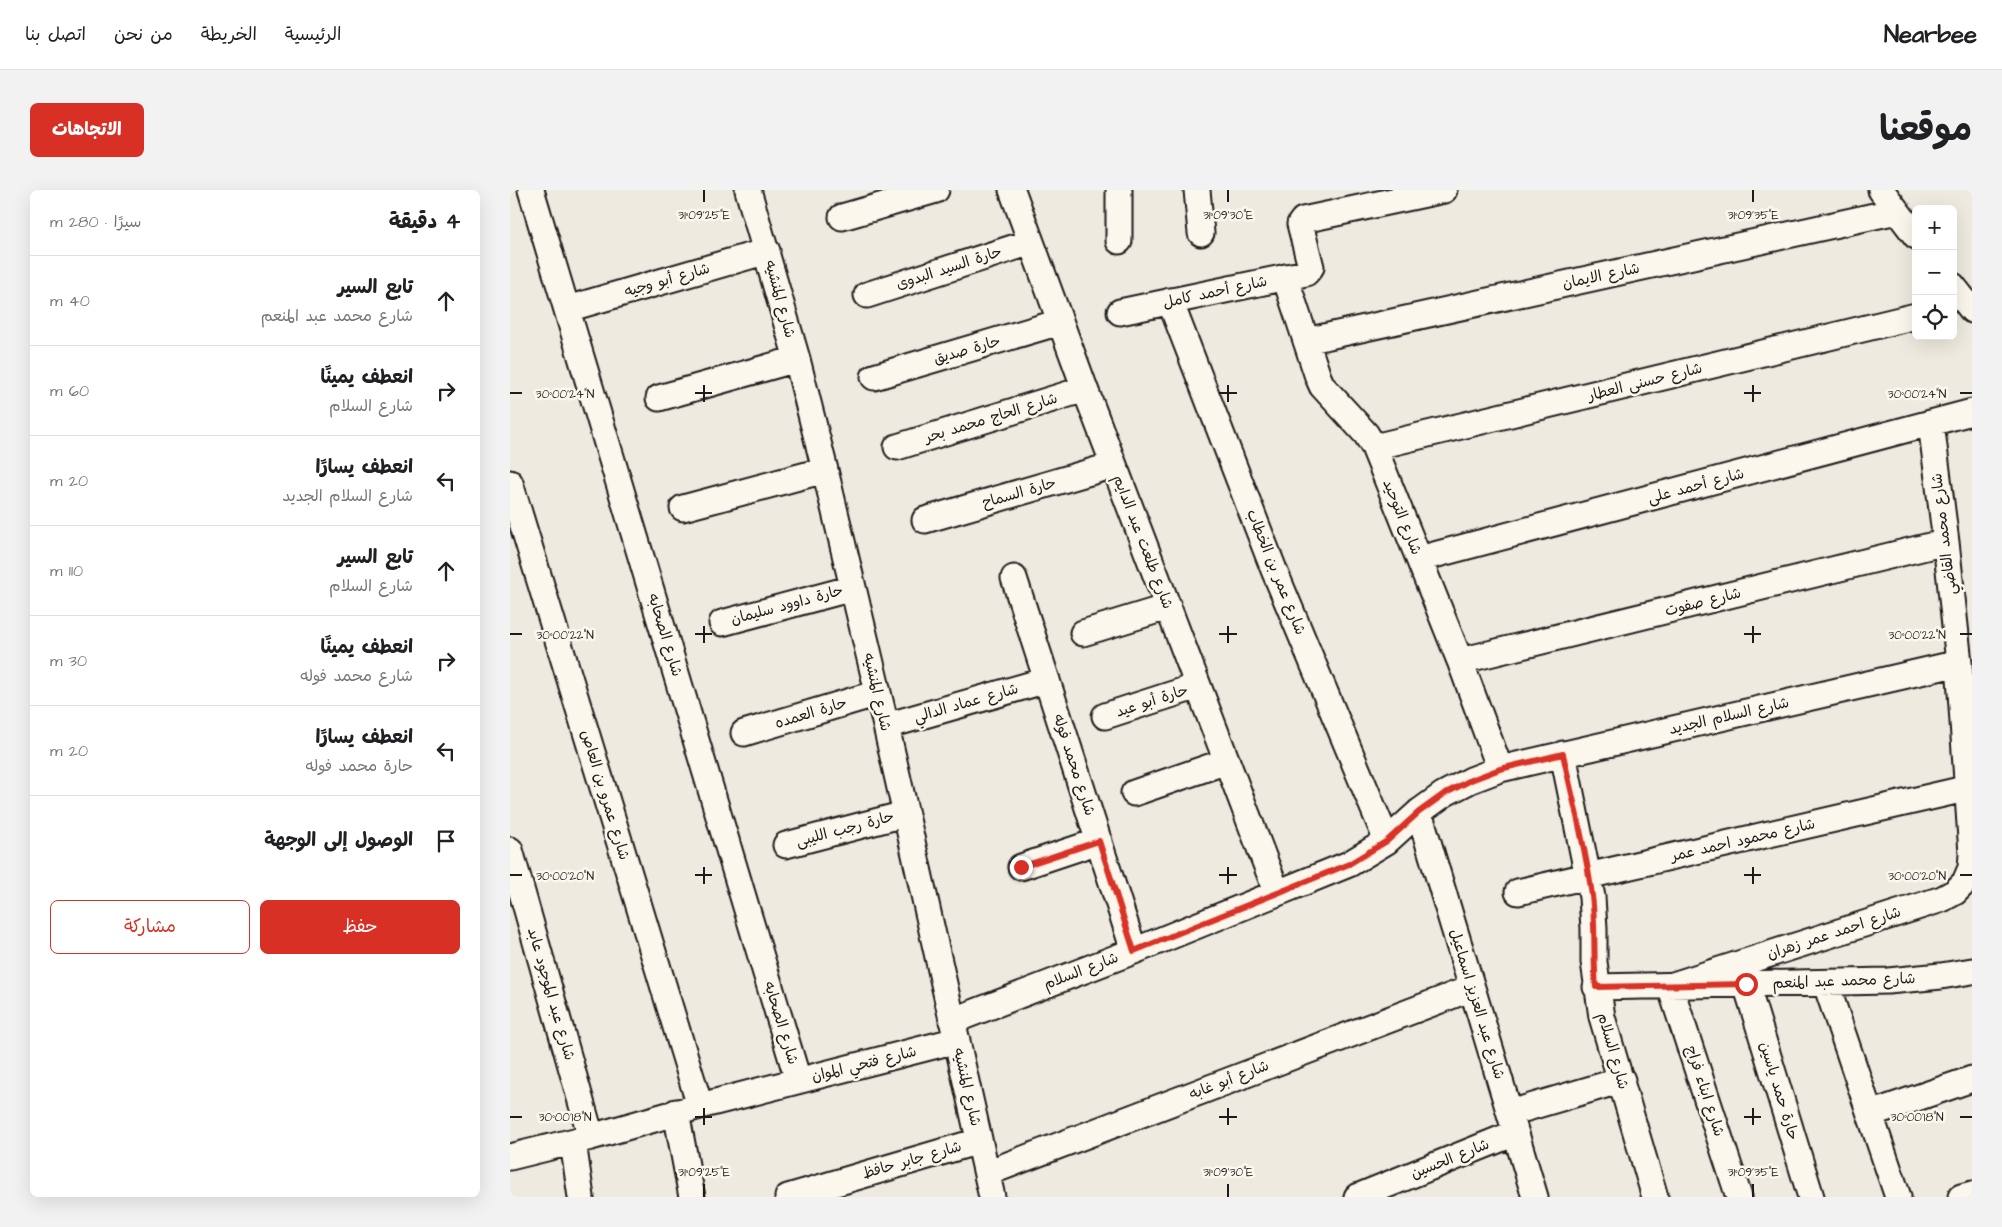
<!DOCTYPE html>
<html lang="ar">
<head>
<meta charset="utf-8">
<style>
	body { margin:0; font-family:"Architects Daughter","Playpen Sans Arabic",sans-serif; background:#f2f2f2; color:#202124; direction:rtl }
	.controls { position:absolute; right:15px; top:15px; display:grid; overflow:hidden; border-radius:8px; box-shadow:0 5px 20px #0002 }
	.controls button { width:45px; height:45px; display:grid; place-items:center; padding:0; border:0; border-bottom:1px solid #e0e0e0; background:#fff; color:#202124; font:25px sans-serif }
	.stop { position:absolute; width:15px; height:15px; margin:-11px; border:4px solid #d93025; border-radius:50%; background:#fff }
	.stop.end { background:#d93025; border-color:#fff; box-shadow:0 1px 5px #0008 }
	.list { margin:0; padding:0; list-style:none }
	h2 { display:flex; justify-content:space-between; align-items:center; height:65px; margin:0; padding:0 20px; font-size:21px }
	h2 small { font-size:16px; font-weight:400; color:#757577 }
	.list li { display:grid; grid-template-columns:32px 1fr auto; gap:15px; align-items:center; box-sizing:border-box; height:90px; padding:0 20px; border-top:1px solid #e0e0e0 }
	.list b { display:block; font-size:19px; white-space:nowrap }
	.list p { margin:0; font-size:16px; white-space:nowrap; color:#757577 }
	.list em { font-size:16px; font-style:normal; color:#757577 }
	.actions { display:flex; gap:10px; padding:15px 20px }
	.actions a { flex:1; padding:11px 0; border:1px solid #d93025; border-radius:8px; text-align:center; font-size:18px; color:#d93025 }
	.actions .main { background:#d93025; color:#fff }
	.icon { flex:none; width:28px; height:28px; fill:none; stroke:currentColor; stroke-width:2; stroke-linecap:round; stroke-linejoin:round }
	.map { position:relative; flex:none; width:1462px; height:1007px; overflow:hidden; direction:ltr; border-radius:8px }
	header { display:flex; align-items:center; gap:30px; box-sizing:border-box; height:70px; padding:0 25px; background:#fff; border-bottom:1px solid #e0e0e0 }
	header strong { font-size:24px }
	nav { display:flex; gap:28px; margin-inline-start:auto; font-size:18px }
	.intro { display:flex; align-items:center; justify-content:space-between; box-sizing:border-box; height:120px; padding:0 30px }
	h1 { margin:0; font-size:35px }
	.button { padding:12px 22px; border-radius:8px; background:#d93025; color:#fff; font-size:18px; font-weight:700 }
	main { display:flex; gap:30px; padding:0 30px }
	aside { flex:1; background:#fff; border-radius:8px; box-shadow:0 5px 20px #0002 }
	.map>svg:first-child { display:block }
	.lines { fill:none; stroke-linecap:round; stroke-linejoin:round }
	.minor-casing { stroke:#1c1c1c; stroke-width:29 }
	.minor { stroke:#fbf7ec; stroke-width:25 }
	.route { stroke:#d93025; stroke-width:6 }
	.ticks { fill:none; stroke:#1c1c1c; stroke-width:2 }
	.labels { text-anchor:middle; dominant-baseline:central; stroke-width:5; stroke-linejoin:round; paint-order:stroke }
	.street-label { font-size:15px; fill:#1c1c1c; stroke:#fbf7ec }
	.ticks-label { font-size:12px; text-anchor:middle; fill:#1c1c1c; stroke:#fbf7ec; stroke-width:5; stroke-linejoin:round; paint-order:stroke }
</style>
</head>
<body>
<header>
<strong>Nearbee</strong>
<nav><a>الرئيسية</a><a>الخريطة</a><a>من نحن</a><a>اتصل بنا</a></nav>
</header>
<div class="intro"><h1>موقعنا</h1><a class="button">الاتجاهات</a></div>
<main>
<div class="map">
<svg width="1462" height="1007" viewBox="0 0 1462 1007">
	<rect width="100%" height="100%" fill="#eeeadf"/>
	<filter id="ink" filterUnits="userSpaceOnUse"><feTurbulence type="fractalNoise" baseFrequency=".02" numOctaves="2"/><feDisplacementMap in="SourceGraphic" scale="10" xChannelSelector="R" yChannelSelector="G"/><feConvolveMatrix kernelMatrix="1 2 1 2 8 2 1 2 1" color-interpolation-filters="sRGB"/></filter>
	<g filter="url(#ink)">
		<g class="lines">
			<g class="minor-casing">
				<path id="minor" d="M21 0 288 890
					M238 0 287 169 315 280 376 536 482 1007
					M502 0 575 199 767 703
					M609 0V51
					M687 0 691 43
					M1371 0 1406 46
					M332 27 426 0
					M775 87 808 187 812 196 856 244 864 257 950 471 990 579
					M1443 96 1462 120
					M357 105 521 52
					M660 111 764 380 877 651
					M57 119 257 61
					M610 122 796 83 801 77 790 34 793 30 934 0
					M796 151 1387 21
					M364 187 550 132
					M149 208 287 169
					M387 257 575 199
					M864 257 1406 126
					M0 293 190 916
					M173 318 315 280
					M415 330 604 275
					M909 369 1462 222
					M504 388 624 761
					M212 433 343 398
					M573 443 658 417
					M950 471 1436 352
					M595 526 688 496
					M376 536 537 490
					M234 543 368 503
					M1053 564 1082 707 1084 739V772L1092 827 1145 1007
					M624 603 717 571
					M909 622 1025 1007
					M276 655 395 624
					M0 660 81 947
					M511 677 589 651
					M1008 702 1459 598
					M1236 794 1301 1007
					M1316 794 1388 1007
					M1086 797 1378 791 1431 786 1462 781
					M442 831 624 761 839 674 877 651 909 622 934 604 961 590 990 579 1449 473
					M166 922 182 1007
					M1000 923 1112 890
					M1360 924 1462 889
					M63 952 71 1007
					M0 967 81 947 190 916 447 850
					M477 983 962 798
					M278 1007 469 951
					M847 1007 1005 943
					M1229 1007 1160 796 1432 709 1445 702 1455 692 1461 678 1462 664 1449 473 1436 352 1421 233
					M1451 1007 1462 1004"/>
			</g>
			<use href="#minor" class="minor"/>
		</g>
	</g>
	<g class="lines" filter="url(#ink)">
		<path class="route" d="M511 677 589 651 624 761 839 674 877 651 909 622 934 604 961 590 990 579 1053 564C1063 611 1076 658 1082 706 1086 736 1083 767 1086 797L1236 794"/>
	</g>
	<path class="ticks" d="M194 0V12M718 0V12M1243 0V12M194 195V212M718 195V212M1243 195V212M0 203H12M185 203H202M709 203H727M1234 203H1251M1450 203H1462M194 436V453M718 436V453M1243 436V453M0 444H12M185 444H202M709 444H727M1234 444H1251M1450 444H1462M194 677V694M718 677V694M1243 677V694M0 685H12M185 685H202M709 685H727M1234 685H1251M1450 685H1462M194 918V935M718 918V935M1243 918V935M0 927H12M185 927H202M709 927H727M1234 927H1251M1450 927H1462M194 994V1007M718 994V1007M1243 994V1007"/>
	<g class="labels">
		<g class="street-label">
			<text transform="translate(439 78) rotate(-18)">حارة السيد البدوى</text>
			<text transform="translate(1091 86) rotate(-12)">شارع الايمان</text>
			<text transform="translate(157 90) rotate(-16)">شارع أبو وجيه</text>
			<text transform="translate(705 102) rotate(-12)">شارع أحمد كامل</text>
			<text transform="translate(270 109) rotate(75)">شارع المنشيه</text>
			<text transform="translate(457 160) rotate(-16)">حارة صديق</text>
			<text transform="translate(1135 192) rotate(-14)">شارع حسنى العطار</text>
			<text transform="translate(481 228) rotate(-17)">شارع الحاج محمد بحر</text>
			<text transform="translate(1186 296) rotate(-15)">شارع أحمد على</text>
			<text transform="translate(509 303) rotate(-16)">حارة السماح</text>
			<text transform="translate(892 327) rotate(68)">شارع التوحيد</text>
			<text transform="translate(1434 344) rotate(-97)">شارع محمد القاضي</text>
			<text transform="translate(633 352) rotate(69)">شارع طلعت عبد الدايم</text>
			<text transform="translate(766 382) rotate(68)">شارع عمر بن الخطاب</text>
			<text transform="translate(1193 412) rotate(-14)">شارع صفوت</text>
			<text transform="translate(277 415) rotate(-15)">حارة داوود سليمان</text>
			<text transform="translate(155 445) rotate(73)">شارع الصحابه</text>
			<text transform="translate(367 502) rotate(77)">شارع المنشيه</text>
			<text transform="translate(642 511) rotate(-18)">حارة أبو عيد</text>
			<text transform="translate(456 513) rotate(-16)">شارع عماد الدالي</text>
			<text transform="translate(301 523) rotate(-17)">حارة العمده</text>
			<text transform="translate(1219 526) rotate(-13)">شارع السلام الجديد</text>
			<text transform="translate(564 575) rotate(72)">شارع محمد فوله</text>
			<text transform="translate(95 605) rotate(73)">شارع عمرو بن العاص</text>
			<text transform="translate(335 639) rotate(-15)">حارة رجب الليبى</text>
			<text transform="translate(1233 650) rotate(-13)">شارع محمود احمد عمر</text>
			<text transform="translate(1324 743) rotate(-18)">شارع احمد عمر زهران</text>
			<text transform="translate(571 781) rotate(-21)">شارع السلام</text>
			<text transform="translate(1334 791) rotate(-2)">شارع محمد عبد المنعم</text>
			<text transform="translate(41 804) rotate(74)">شارع عبد الموجود عابد</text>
			<text transform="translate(967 814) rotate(73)">شارع عبد العزيز اسماعيل</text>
			<text transform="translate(271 833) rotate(73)">شارع الصحابه</text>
			<text transform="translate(1103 861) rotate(74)">شارع السلام</text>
			<text transform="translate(354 874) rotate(-14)">شارع فتحي الموان</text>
			<text transform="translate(719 890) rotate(-21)">شارع أبو غابه</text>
			<text transform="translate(457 897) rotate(77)">شارع المنشيه</text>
			<text transform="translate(1195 901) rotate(72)">شارع ابناء فراج</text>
			<text transform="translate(1269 901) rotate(73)">حارة حمد ياسين</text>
			<text transform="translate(940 969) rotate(-22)">شارع الحسين</text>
			<text transform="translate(402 970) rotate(-16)">شارع جابر حافظ</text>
		</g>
	</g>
	<g class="ticks-label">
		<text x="194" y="29">31°09'25"E</text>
		<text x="718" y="29">31°09'30"E</text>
		<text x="1243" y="29">31°09'35"E</text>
		<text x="55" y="208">30°00'24"N</text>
		<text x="1407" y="208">30°00'24"N</text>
		<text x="55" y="449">30°00'22"N</text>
		<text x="1407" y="449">30°00'22"N</text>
		<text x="55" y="690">30°00'20"N</text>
		<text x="1407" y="690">30°00'20"N</text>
		<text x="55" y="931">30°00'18"N</text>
		<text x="1407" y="931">30°00'18"N</text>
		<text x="194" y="986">31°09'25"E</text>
		<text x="718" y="986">31°09'30"E</text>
		<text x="1243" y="986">31°09'35"E</text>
	</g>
</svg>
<div class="controls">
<button>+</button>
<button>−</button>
<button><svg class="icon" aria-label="locate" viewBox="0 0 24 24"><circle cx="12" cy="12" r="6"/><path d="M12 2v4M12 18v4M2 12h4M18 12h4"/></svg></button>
</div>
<div class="stop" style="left:1236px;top:794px"></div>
<div class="stop end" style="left:511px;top:677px"></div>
</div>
<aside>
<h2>4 دقيقة<small>سيرًا · 280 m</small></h2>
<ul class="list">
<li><svg class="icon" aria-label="ahead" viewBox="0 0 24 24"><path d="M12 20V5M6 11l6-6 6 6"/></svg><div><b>تابع السير</b><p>شارع محمد عبد المنعم</p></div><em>40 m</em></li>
<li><svg class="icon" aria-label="right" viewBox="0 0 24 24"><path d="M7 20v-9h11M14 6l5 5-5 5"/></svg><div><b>انعطف يمينًا</b><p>شارع السلام</p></div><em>60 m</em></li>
<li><svg class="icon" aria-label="left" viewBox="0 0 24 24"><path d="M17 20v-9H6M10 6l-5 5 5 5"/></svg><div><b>انعطف يسارًا</b><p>شارع السلام الجديد</p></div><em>20 m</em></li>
<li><svg class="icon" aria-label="ahead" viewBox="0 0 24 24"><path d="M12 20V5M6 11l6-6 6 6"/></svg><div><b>تابع السير</b><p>شارع السلام</p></div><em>110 m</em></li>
<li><svg class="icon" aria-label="right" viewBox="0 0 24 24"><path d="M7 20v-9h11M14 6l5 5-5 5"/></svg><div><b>انعطف يمينًا</b><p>شارع محمد فوله</p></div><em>30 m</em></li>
<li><svg class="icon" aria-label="left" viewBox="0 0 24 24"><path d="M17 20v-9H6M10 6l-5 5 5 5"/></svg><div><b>انعطف يسارًا</b><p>حارة محمد فوله</p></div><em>20 m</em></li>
<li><svg class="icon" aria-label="arrive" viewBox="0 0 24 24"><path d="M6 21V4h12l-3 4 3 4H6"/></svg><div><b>الوصول إلى الوجهة</b></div></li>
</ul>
<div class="actions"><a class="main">حفظ</a><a>مشاركة</a></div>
</aside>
</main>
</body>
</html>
